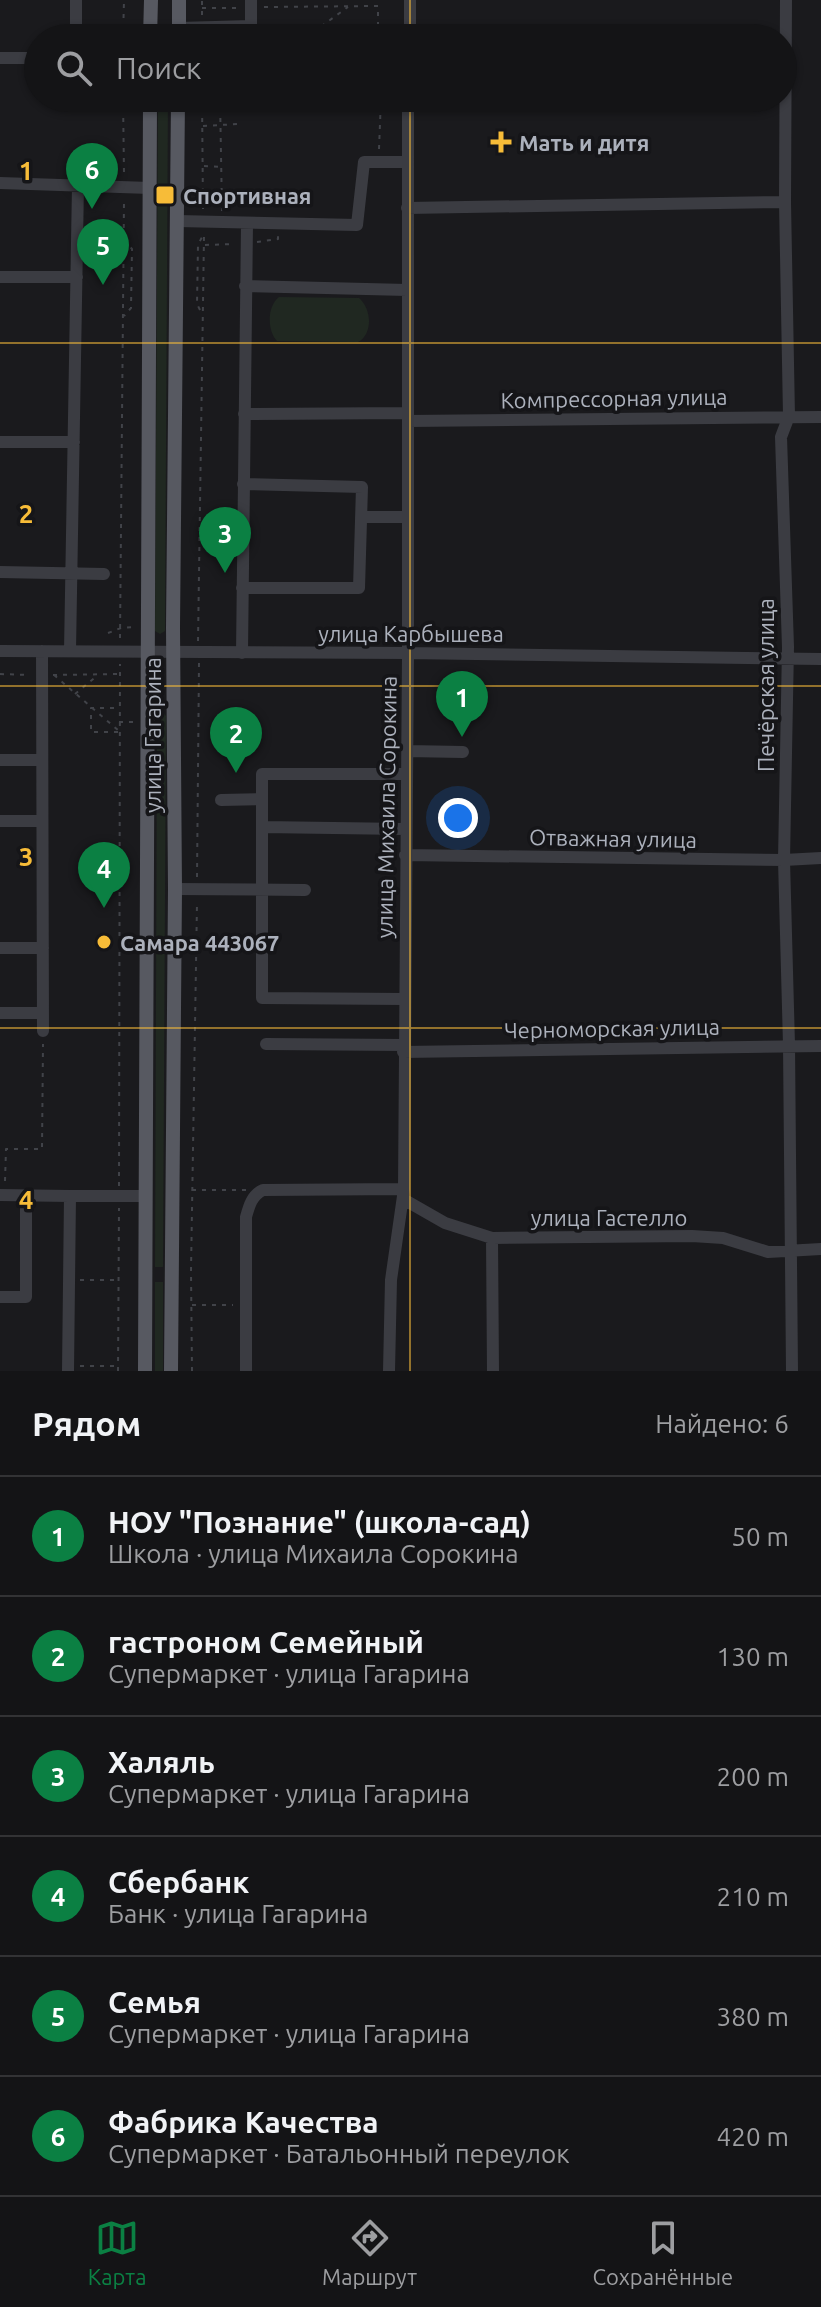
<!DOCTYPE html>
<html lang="ru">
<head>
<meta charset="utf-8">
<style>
	body { margin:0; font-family:Ubuntu,sans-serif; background:#1d1d1f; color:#f1f3f6 }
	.you { position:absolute; left:458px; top:818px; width:28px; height:28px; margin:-20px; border:6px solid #fff; border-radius:50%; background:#1a73e8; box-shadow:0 0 0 12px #1a73e833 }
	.badge { display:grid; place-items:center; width:52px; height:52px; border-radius:50%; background:#0b8043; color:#fff; font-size:26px; font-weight:700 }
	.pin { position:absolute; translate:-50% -66px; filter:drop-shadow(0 2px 4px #0008) }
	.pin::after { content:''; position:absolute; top:42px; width:28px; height:24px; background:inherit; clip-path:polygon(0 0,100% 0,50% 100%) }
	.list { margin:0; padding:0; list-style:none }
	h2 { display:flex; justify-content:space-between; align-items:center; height:104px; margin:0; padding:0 32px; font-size:34px }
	h2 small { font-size:26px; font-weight:400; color:#9d9ea1 }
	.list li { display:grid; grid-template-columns:52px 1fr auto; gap:24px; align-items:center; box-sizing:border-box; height:120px; padding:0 32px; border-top:2px solid #333335 }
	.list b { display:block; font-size:30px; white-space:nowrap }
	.list p { margin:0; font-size:26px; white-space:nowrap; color:#9d9ea1 }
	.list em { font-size:26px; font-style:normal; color:#9d9ea1 }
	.icon { flex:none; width:44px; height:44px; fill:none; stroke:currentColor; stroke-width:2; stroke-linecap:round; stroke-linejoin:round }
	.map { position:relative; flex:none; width:821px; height:1371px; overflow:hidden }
	.search { position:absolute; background:#141416; box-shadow:0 2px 6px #0004; left:24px; right:24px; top:24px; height:88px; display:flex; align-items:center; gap:20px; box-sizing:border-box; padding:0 28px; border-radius:44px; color:#9d9ea1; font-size:30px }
	.sheet { height:824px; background:#141416 }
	nav { display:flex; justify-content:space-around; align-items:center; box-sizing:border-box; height:112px; border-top:2px solid #333335; background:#141416; font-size:22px; color:#9d9ea1 }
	nav a { display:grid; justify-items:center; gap:4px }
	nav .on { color:#0b8043 }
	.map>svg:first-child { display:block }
	.green { fill:#202821 }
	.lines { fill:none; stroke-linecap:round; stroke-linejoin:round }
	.path { stroke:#414349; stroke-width:2; stroke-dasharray:4 6; stroke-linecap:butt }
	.minor { stroke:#3b3c42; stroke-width:12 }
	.major { stroke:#575961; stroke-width:14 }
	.grid { fill:none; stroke:#f7bc38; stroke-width:2; stroke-opacity:0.55 }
	.poi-dot { fill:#f7bc38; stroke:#151518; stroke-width:3 }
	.labels { text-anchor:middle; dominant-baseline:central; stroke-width:7; stroke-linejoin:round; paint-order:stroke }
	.poi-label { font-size:22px; font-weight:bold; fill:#acb1bc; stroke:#151518; text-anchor:start }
	.street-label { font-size:22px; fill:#acb1bc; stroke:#151518 }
	.grid-label { font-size:26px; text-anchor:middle; font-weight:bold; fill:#f7bc38; stroke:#151518; stroke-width:7; stroke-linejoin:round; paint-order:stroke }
</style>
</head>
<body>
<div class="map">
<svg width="821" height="1371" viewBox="0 0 821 1371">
	<rect width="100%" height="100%" fill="#1a1a1d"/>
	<path class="green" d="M158 98H168L165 631 160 634 155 631Z
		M279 297 359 298C372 309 373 334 358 342L277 341C267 331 267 306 279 297Z
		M159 713H164L166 716 163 1267H155L157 716Z
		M155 1282H163V1371H155Z"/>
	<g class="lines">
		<path class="path" d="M264 7 378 6V38
			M202 8H237
			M202 15V0
			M123 38 124 0
			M305 38 348 7
			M123 98 124 174
			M202 98 203 209
			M220 98 222 211
			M203 126 238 124
			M379 149 381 98
			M204 166 221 167
			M124 240 132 249 131 308 124 316
			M257 242 278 239V235
			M205 245 235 244
			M200 310 197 304 198 245 203 235
			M108 633 121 628 136 627
			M120 638 124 200
			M198 641 204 235
			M0 674 30 675
			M53 675 118 674
			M54 675 119 731
			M75 694 98 675
			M119 722H136
			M118 732H91V708H118
			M197 877 199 663
			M5 1181 6 1149H42L43 1044
			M119 1186 120 664
			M192 1190H246
			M80 1280H118
			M192 1305H233
			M80 1366H117
			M118 1371 119 1208
			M192 1371 191 1271 197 903"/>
		<path class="minor" d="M786 0 785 202 789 416 781 437 788 647 784 860 789 1045 792 1371
			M251 26V0
			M179 28 251 26V38
			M76 38V0
			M410 38V0
			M0 58H38
			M0 183 150 188
			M407 208 785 202
			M178 221 357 225 364 162H408
			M0 277H77
			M245 286 407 290
			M244 414 408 413
			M408 421 821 417
			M0 442H74
			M361 517H408
			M0 572 104 574
			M242 588H359L362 487 243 484
			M0 651 408 653 821 659
			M42 651 43 1031
			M70 651 78 185
			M242 653 247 224
			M407 751 463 752
			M0 760H42
			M221 800 262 799
			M0 821H42
			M262 827 405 829
			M405 855 784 860 821 858
			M175 889 305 890
			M0 948H43
			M404 999 262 998V774H406
			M0 1013H43
			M266 1044 404 1045
			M403 1052 821 1046
			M0 1195 70 1196 68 1371
			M70 1196H146
			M403 1199 445 1223 492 1238 692 1236 723 1238 768 1252 821 1249
			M492 1238 493 1371
			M0 1297H26V1196
			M246 1371V1217C249 1206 252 1195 263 1190L404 1189
			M389 1371 391 1280 404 1189 408 653V98"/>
		<path class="major" d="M150 38 151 0
			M179 38V0
			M145 1371 150 98
			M171 1371 175 889 173 627 178 98"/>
	</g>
	<path class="grid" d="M410 0V38M410 98V1371M0 343H821M0 686H821M0 1028H821"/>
	<g class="poi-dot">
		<path d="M497 130h8v8h8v8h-8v8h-8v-8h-8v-8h8z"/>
		<rect x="155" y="185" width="20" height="20" rx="4"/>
		<circle cx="104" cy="942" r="8"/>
	</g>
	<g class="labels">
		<g class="poi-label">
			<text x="519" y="142">Мать и дитя</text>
			<text x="183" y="195">Спортивная</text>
			<text x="120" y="942">Самара 443067</text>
		</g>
		<g class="street-label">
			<text transform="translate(614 398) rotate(-1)">Компрессорная улица</text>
			<text x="411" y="633">улица Карбышева</text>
			<text transform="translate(765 685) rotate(-90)">Печёрская улица</text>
			<text transform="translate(152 735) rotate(-90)">улица Гагарина</text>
			<text transform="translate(386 807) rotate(-89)">улица Михаила Сорокина</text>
			<text transform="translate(613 838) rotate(1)">Отважная улица</text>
			<text transform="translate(612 1028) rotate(-1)">Черноморская улица</text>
			<text x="609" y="1217">улица Гастелло</text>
		</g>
	</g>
	<g class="grid-label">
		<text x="26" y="180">1</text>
		<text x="26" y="523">2</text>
		<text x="26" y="866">3</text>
		<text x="26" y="1209">4</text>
	</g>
</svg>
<div class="you"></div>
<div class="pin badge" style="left:462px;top:737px">1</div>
<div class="pin badge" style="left:236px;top:773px">2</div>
<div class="pin badge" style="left:225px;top:573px">3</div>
<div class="pin badge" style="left:104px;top:908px">4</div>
<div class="pin badge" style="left:103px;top:285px">5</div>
<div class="pin badge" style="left:92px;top:209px">6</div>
<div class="search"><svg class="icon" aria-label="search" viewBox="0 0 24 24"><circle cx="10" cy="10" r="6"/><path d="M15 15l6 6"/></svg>Поиск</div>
</div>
<section class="sheet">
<h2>Рядом<small>Найдено: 6</small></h2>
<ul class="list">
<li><span class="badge">1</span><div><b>НОУ &quot;Познание&quot; (школа-сад)</b><p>Школа · улица Михаила Сорокина</p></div><em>50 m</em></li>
<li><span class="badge">2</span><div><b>гастроном Семейный</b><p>Супермаркет · улица Гагарина</p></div><em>130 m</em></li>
<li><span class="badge">3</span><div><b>Халяль</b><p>Супермаркет · улица Гагарина</p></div><em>200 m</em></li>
<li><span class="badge">4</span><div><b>Сбербанк</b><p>Банк · улица Гагарина</p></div><em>210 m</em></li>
<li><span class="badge">5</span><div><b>Семья</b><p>Супермаркет · улица Гагарина</p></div><em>380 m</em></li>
<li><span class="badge">6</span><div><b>Фабрика Качества</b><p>Супермаркет · Батальонный переулок</p></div><em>420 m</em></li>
</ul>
</section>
<nav>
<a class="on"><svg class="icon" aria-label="map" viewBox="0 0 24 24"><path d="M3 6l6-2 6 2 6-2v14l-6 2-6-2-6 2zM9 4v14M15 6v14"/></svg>Карта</a>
<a><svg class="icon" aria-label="directions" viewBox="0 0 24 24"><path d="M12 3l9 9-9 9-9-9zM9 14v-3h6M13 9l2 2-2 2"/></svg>Маршрут</a>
<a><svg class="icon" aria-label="saved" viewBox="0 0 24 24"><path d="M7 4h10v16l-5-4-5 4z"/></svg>Сохранённые</a>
</nav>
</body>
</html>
